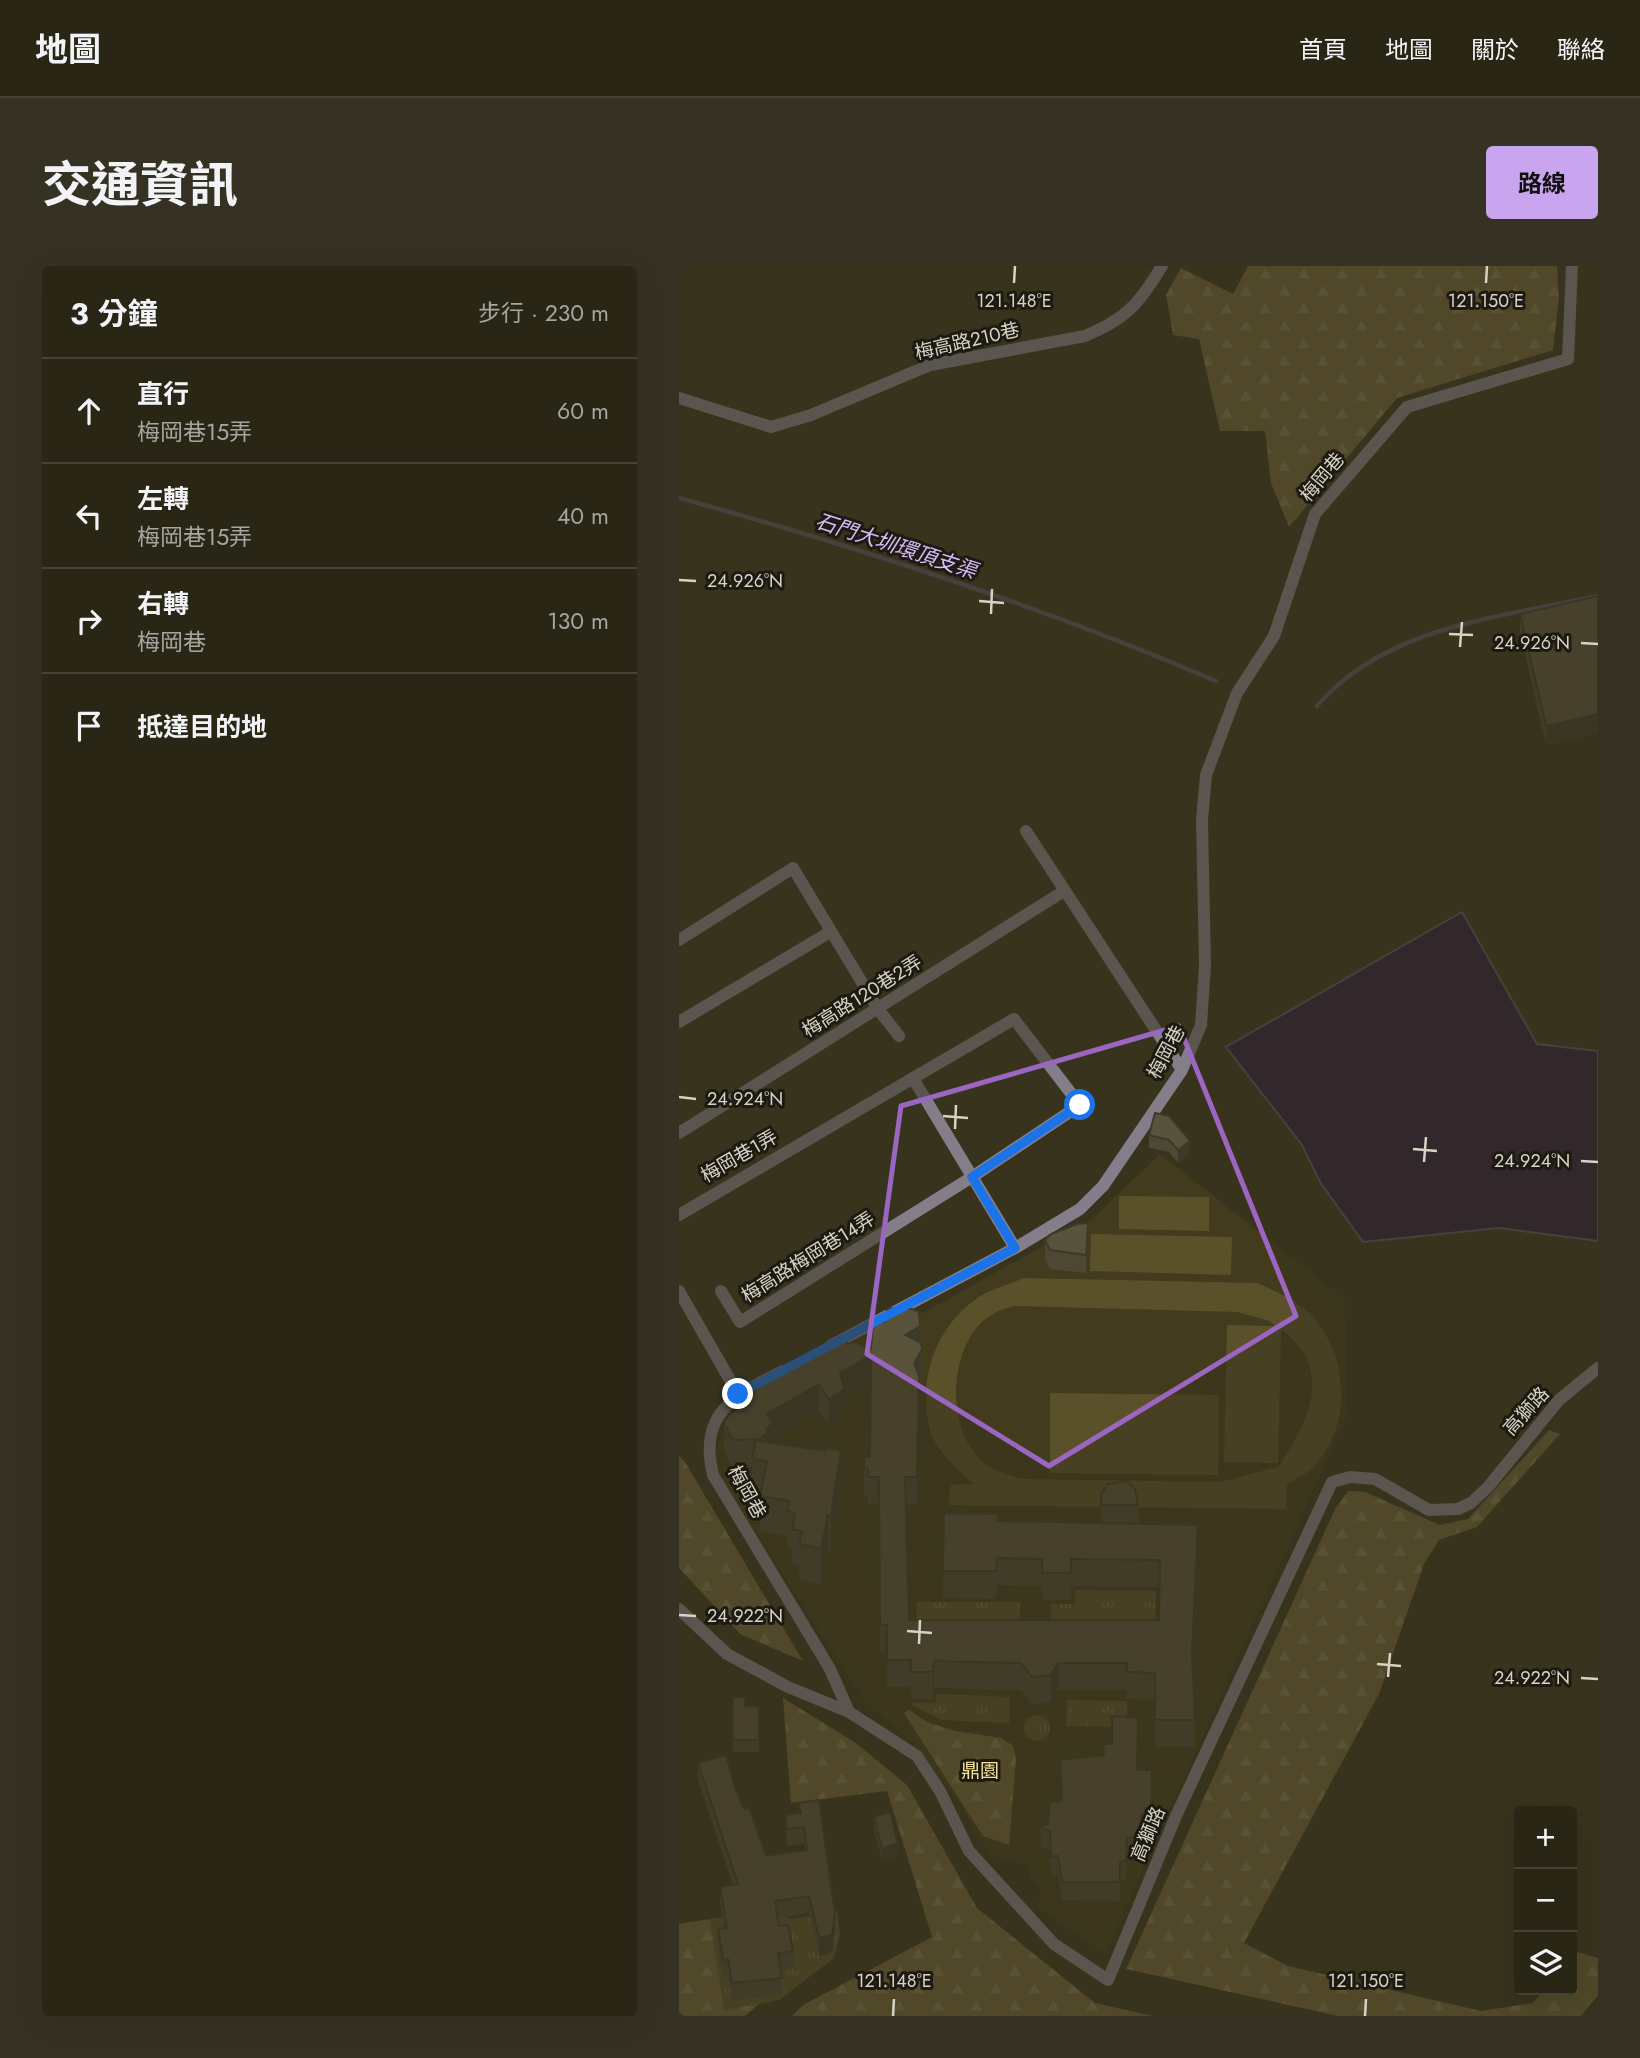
<!DOCTYPE html>
<html lang="zh-TW">
<head>
<meta charset="utf-8">
<style>
	body { margin:0; font-family:Jost,"Noto Sans TC",sans-serif; background:#363223; color:#f1f3f6 }
	.controls { position:absolute; right:21px; bottom:21px; display:grid; overflow:hidden; border-radius:7px; box-shadow:0 7px 28px #0002 }
	.controls button { width:63px; height:63px; display:grid; place-items:center; padding:0; border:0; border-bottom:2px solid #464335; background:#2a2616; color:#f1f3f6; font:35px sans-serif }
	.stop { position:absolute; width:21px; height:21px; margin:-16px; border:5px solid #1a73e8; border-radius:50%; background:#fff }
	.stop.end { background:#1a73e8; border-color:#fff; box-shadow:0 2px 7px #0008 }
	.list { margin:0; padding:0; list-style:none }
	h2 { display:flex; justify-content:space-between; align-items:center; height:91px; margin:0; padding:0 28px; font-size:30px }
	h2 small { font-size:23px; font-weight:400; color:#a5a5a1 }
	.list li { display:grid; grid-template-columns:46px 1fr auto; gap:21px; align-items:center; box-sizing:border-box; height:105px; padding:0 28px; border-top:2px solid #464335 }
	.list b { display:block; font-size:26px; white-space:nowrap }
	.list p { margin:0; font-size:23px; white-space:nowrap; color:#a5a5a1 }
	.list em { font-size:23px; font-style:normal; color:#a5a5a1 }
	.icon { flex:none; width:38px; height:38px; fill:none; stroke:currentColor; stroke-width:2; stroke-linecap:round; stroke-linejoin:round }
	.map { position:relative; flex:none; width:919px; height:1750px; overflow:hidden; border-radius:7px }
	header { display:flex; align-items:center; gap:42px; box-sizing:border-box; height:98px; padding:0 35px; background:#2a2616; border-bottom:2px solid #464335 }
	header strong { font-size:33px }
	nav { display:flex; gap:38px; margin-inline-start:auto; font-size:24px }
	.intro { display:flex; align-items:center; justify-content:space-between; box-sizing:border-box; height:168px; padding:0 42px }
	h1 { margin:0; font-size:49px }
	.button { padding:18px 32px; border-radius:7px; background:#c8a5ee; color:#111; font-size:24px; font-weight:700 }
	main { display:flex; gap:42px; padding:0 42px }
	aside { flex:1; background:#2a2616; border-radius:7px; box-shadow:0 7px 28px #0002 }
	.map>svg:first-child { display:block }
	.built { fill:#423b1d }
	.grass { fill:url(#grass-tufts) }
	.forest { fill:url(#forest-firs) }
	.pitch { fill:#5a512b; fill-rule:evenodd }
	.water { fill:#2a193b; stroke:#5e5165; stroke-width:2 }
	.lines { fill:none; stroke-linecap:round; stroke-linejoin:round }
	.stream { stroke:#5e5165; stroke-width:4.5 }
	.minor { stroke:#837e89; stroke-width:12 }
	.wall { fill:#4d4734 }
	.shaded-wall { fill:#3e3a2a }
	.building { fill:#59533c; stroke:#3e3a2a; stroke-width:2 }
	.route { stroke:#1a73e8; stroke-width:9 }
	.marked { fill:none; stroke:#9b66c1; stroke-width:5; stroke-linejoin:round }
	.ticks { fill:none; stroke:#d6d3c6; stroke-width:2.5 }
	.labels { text-anchor:middle; dominant-baseline:central; stroke-width:6; stroke-linejoin:round; paint-order:stroke }
	.street-label { font-size:19px; fill:#d6d3c6; stroke:#1d1a11 }
	.park-label { font-size:19px; fill:#f5e297; stroke:#1d1a11 }
	.water-label { font-size:21px; font-style:italic; fill:#d8b9fb; stroke:#1d1a11 }
	.ticks-label { font-size:18px; text-anchor:middle; fill:#d6d3c6; stroke:#1d1a11; stroke-width:6; stroke-linejoin:round; paint-order:stroke }
</style>
</head>
<body>
<header>
<strong>地圖</strong>
<nav><a>首頁</a><a>地圖</a><a>關於</a><a>聯絡</a></nav>
</header>
<div class="intro"><h1>交通資訊</h1><a class="button">路線</a></div>
<main>
<aside>
<h2>3 分鐘<small>步行 · 230 m</small></h2>
<ul class="list">
<li><svg class="icon" aria-label="ahead" viewBox="0 0 24 24"><path d="M12 20V5M6 11l6-6 6 6"/></svg><div><b>直行</b><p>梅岡巷15弄</p></div><em>60 m</em></li>
<li><svg class="icon" aria-label="left" viewBox="0 0 24 24"><path d="M17 20v-9H6M10 6l-5 5 5 5"/></svg><div><b>左轉</b><p>梅岡巷15弄</p></div><em>40 m</em></li>
<li><svg class="icon" aria-label="right" viewBox="0 0 24 24"><path d="M7 20v-9h11M14 6l5 5-5 5"/></svg><div><b>右轉</b><p>梅岡巷</p></div><em>130 m</em></li>
<li><svg class="icon" aria-label="arrive" viewBox="0 0 24 24"><path d="M6 21V4h12l-3 4 3 4H6"/></svg><div><b>抵達目的地</b></div></li>
</ul>
</aside>
<div class="map">
<svg width="919" height="1750" viewBox="0 0 919 1750">
	<defs>
		<pattern id="grass-tufts" width="24" height="20" patternUnits="userSpaceOnUse" patternTransform="scale(1.75)"><rect width="24" height="20" fill="#5a512b"/><path d="M3 7l-1-3M5 7V3M7 7l1-3M15 17l-1-3M17 17v-4M19 17l1-3" fill="none" stroke="#716948"/></pattern>
		<pattern id="forest-firs" width="22" height="20" patternUnits="userSpaceOnUse" patternTransform="scale(1.75)"><rect width="22" height="20" fill="#6e6235"/><path d="M5 1l3.5 6h-7zM16 11l3.5 6h-7z" fill="#827851"/></pattern>
	</defs>
	<rect width="100%" height="100%" fill="#38331d"/>
	<path class="built" d="M481 888 666 1033 668 1148 426 1688 359 1641 362 1625 352 1614 350 1599 310 1589 280 1536 237 1479 186 1436 34 1198 41 1169 64 1136 206 1060 247 1045 414 952Z"/>
	<path class="grass" d="M396 1324 477 1325 476 1378 372 1373V1338H396Z
		M238 1336H341V1376L237 1368Z
		M258 1428 331 1431 330 1457 263 1454 233 1439 235 1436 257 1437Z
		M388 1434 448 1435V1461L387 1460Z
		M345 1462a13 13 0 1 1 26 0a13 13 0 1 1-26 0Z
		M88 1644 112 1653 158 1645 161 1667 155 1692 100 1734 45 1745 31 1653Z"/>
	<path class="forest" d="M569 0H878L880 31 874 84 718 132 610 261 592 217 586 165H541L520 73 494 69 487 29 502 2 554 28Z
		M870 1164 881 1168 798 1261 760 1274 745 1298 700 1428 565 1677 609 1700 802 1745 854 1737 865 1724H893V1691L898 1686 919 1692V1729L902 1750H659L447 1703 656 1243 669 1225 686 1226 761 1259 789 1253Z
		M0 1190 6 1196 124 1395 61 1368 0 1302Z
		M104 1432 177 1477 228 1519 298 1642 416 1737 474 1750H113L124 1739 253 1671 208 1525 112 1537Z
		M230 1444 248 1456 276 1465 323 1472 334 1480 337 1493 330 1579 304 1570 225 1447Z
		M31 1653 45 1744 80 1738 66 1750H0V1658Z"/>
	<path class="pitch" d="M440 930 530 931V965L440 963Z
		M412 968 553 971 552 1009 411 1005Z
		M345 1012 578 1017C597 1025 615 1033 630 1047 670 1087 674 1159 635 1200 628 1208 616 1213 608 1219L607 1243 269 1239 272 1219 294 1218C279 1203 257 1185 251 1164 238 1114 256 1060 300 1031 313 1023 331 1018 345 1012ZM334 1040 558 1046 591 1055 596 1060 548 1059 545 1196 599 1197 602 1064C657 1102 629 1158 599 1201L542 1216 341 1213C327 1208 313 1204 302 1194 268 1163 270 1090 301 1058 311 1048 321 1044 334 1040Z
		M371 1127 540 1129 539 1209 371 1207Z"/>
	<path class="water" d="M783 646 858 778 919 785V975L820 962 684 976 641 916 623 879 547 781Z"/>
	<g class="lines">
		<path class="stream" d="M0 232C183 282 363 340 537 415
			M638 440C707 360 822 351 919 330"/>
		<path class="minor" d="M0 132 92 161 132 149 251 99 406 70C447 53 460 38 483 0
			M347 565 503 804
			M0 674 114 602 199 743 220 770
			M0 756 151 666
			M235 814 336 982
			M0 867 385 625
			M0 949 335 753 401 839 293 911 61 1056 42 1025
			M0 1025 59 1128
			M151 1080 336 982 401 943 424 920 503 804 522 759 526 699 523 554 527 509 558 427 595 370 636 248 728 141 889 93 893 0
			M104 1105C55 1130 19 1147 34 1209L151 1403 170 1446
			M0 1343 48 1388 109 1421 170 1446 238 1490 261 1525 290 1585 375 1678 429 1714 497 1550 653 1216 671 1211 696 1213 750 1244 779 1243 792 1237 809 1221 880 1134 919 1102"/>
	</g>
	<path class="wall" d="M919 330V467L867 479 841 366V348Z
		M476 847 511 887 499 897 490 886 470 882V869Z
		M366 974 409 976 407 1007 371 1003 366 993Z
		M241 1077 243 1110 240 1114 238 1238H227L230 1354H480V1321L392 1320V1334H363V1320L318 1319 317 1333 264 1332 265 1247 319 1255 422 1257V1228L459 1239V1258L519 1286 514 1402 516 1481H476V1434L448 1433V1424H379L372 1436 353 1438 342 1424 255 1422 254 1433H232V1421H208V1386H201L200 1238H189V1230H185V1191H191L192 1116 165 1132V1151L150 1160 140 1145 94 1172V1176L162 1220 152 1285 149 1284 142 1318 120 1314V1300L113 1298V1281H108V1270L81 1265V1229L73 1228V1201H58L52 1199 45 1183V1156L62 1141V1128L169 1078 192 1083Z
		M54 1431 66 1440 80 1441V1486H54Z
		M424 1478 458 1504 473 1522 472 1565 462 1567 461 1590 448 1591 447 1614 441 1615V1635L383 1634 379 1609 372 1610 371 1585 362 1580V1561L369 1558 382 1535 381 1494 424 1489Z
		M19 1497 57 1525 87 1590 126 1585 125 1578 108 1580 107 1566V1549L120 1547V1537L156 1665 153 1687 140 1690 130 1647 99 1652 100 1660 114 1685V1702L102 1704 103 1729 53 1734 49 1710 44 1711 39 1681V1663L45 1662 41 1638V1621L54 1619 19 1514Z
		M195 1551 219 1590 203 1595 195 1563Z"/>
	<path class="shaded-wall" d="M919 448V467L867 479V460Z
		M511 875V887L499 897V884Z
		M409 957V976L407 1007V989Z
		M241 1060V1086L243 1083V1110L240 1114 238 1238V1211L226 1069Z
		M192 1089V1116L165 1132V1151L150 1160V1133L161 1107Z
		M140 1118V1145L94 1172V1184L89 1187 80 1173 88 1148Z
		M162 1184V1220L152 1285V1249Z
		M149 1249V1284L142 1318V1283Z
		M519 1259V1286L513 1414V1387Z
		M255 1395V1422L254 1433V1406Z
		M379 1397V1424L372 1436V1409Z
		M473 1504 472 1565 462 1567 461 1590 462 1549Z
		M219 1578V1590L203 1595V1582Z
		M156 1648V1665L153 1687 140 1690V1672Z"/>
	<path class="building" d="M919 330V448L867 460 841 348Z
		M476 847 490 850 511 875 499 884 490 874 470 869Z
		M409 957 407 989 371 984 366 974 372 968 398 958Z
		M208 1042 233 1043 240 1046 241 1060 226 1069 242 1077 243 1083 235 1097 240 1110 238 1211H226L230 1354H480L481 1294 392 1293V1307H363V1293L318 1292 317 1305H264L265 1247 319 1248V1255L519 1259 513 1387 516 1454H476V1407L448 1406V1397H379L372 1409 353 1411 342 1397 255 1395 254 1406H232V1394H208V1359H201L200 1211H189V1203L185 1202V1191H191L192 1089 161 1107 165 1123 150 1133 140 1118 88 1148 94 1157 87 1163 89 1167 80 1173 58 1174 52 1172 45 1156 52 1147 67 1137 62 1128 163 1070 169 1078 175 1076 192 1083 194 1057 206 1056Z
		M77 1174 146 1185 147 1182 162 1184 152 1249H149L142 1283 120 1278 123 1265 113 1263 116 1247 108 1245 110 1235 81 1230 88 1195 73 1193Z
		M447 1215 456 1223 459 1239H422V1228L429 1218Z
		M54 1431H66V1440L80 1441V1474H54Z
		M433 1450 459 1452 458 1504H473L472 1546 462 1549 461 1571 448 1572 447 1595 441 1596V1616H383L379 1590 372 1591 371 1566 362 1561 369 1558 371 1536 383 1535 381 1494 425 1489 424 1478H433Z
		M47 1489 57 1525 66 1544 70 1541 87 1590 128 1584 125 1561 108 1563 107 1549 122 1547 120 1537 140 1534 156 1648 153 1669 140 1672 130 1630 96 1635 100 1660 109 1659 114 1685 99 1687 103 1712 53 1717 49 1693 44 1694 39 1663 48 1662 41 1621 59 1618 19 1497Z
		M211 1546 219 1578 203 1582 195 1551Z"/>
	<g class="lines">
		<path class="route" d="M59 1128 336 982 293 911 401 839"/>
	</g>
	<path d="M0 0H919V1750H0ZM500 760 617 1050 370 1200 188 1088 222 840Z" fill="#38331d" fill-opacity=".55" fill-rule="evenodd"/>
	<path class="marked" d="M500 760 617 1050 370 1200 188 1088 222 840Z"/>
	<path class="ticks" d="M335 17 336 0M807 17 808 0M0 314 17 315M300 335 325 337M312 348 313 323M770 368 794 369M902 377 919 378M781 381 783 356M0 831 17 833M264 850 289 852M276 863 277 839M734 883 758 885M902 895 919 896M745 896 747 871M0 1349 17 1350M228 1365 253 1367M240 1378 241 1354M698 1398 722 1400M709 1411 711 1387M902 1412 919 1413M214 1750 215 1733M686 1750 687 1733"/>
	<g class="labels">
		<g class="street-label">
			<text transform="translate(288 75) rotate(-13)">梅高路210巷</text>
			<text transform="translate(643 211) rotate(-50)">梅岡巷</text>
			<text transform="translate(183 730) rotate(-32)">梅高路120巷2弄</text>
			<text transform="translate(487 786) rotate(-62)">梅岡巷</text>
			<text transform="translate(60 890) rotate(-30)">梅岡巷1弄</text>
			<text transform="translate(129 991) rotate(-32)">梅高路梅岡巷14弄</text>
			<text transform="translate(847 1145) rotate(-48)">高獅路</text>
			<text transform="translate(68 1226) rotate(61)">梅岡巷</text>
			<text transform="translate(469 1568) rotate(-67)">高獅路</text>
		</g>
		<g class="park-label">
			<text x="301" y="1504">鼎園</text>
		</g>
		<g class="water-label">
			<text transform="translate(217 280) rotate(18)">石門大圳環頂支渠</text>
		</g>
	</g>
	<g class="ticks-label">
		<text x="335" y="41">121.148°E</text>
		<text x="807" y="41">121.150°E</text>
		<text x="66" y="321">24.926°N</text>
		<text x="853" y="383">24.926°N</text>
		<text x="66" y="839">24.924°N</text>
		<text x="853" y="901">24.924°N</text>
		<text x="66" y="1356">24.922°N</text>
		<text x="853" y="1418">24.922°N</text>
		<text x="215" y="1721">121.148°E</text>
		<text x="687" y="1721">121.150°E</text>
	</g>
</svg>
<div class="controls">
<button>+</button>
<button>−</button>
<button><svg class="icon" aria-label="layers" viewBox="0 0 24 24"><path d="M12 4l9 5-9 5-9-5zM3 14l9 5 9-5"/></svg></button>
</div>
<div class="stop" style="left:401px;top:839px"></div>
<div class="stop end" style="left:59px;top:1128px"></div>
</div>
</main>
</body>
</html>
